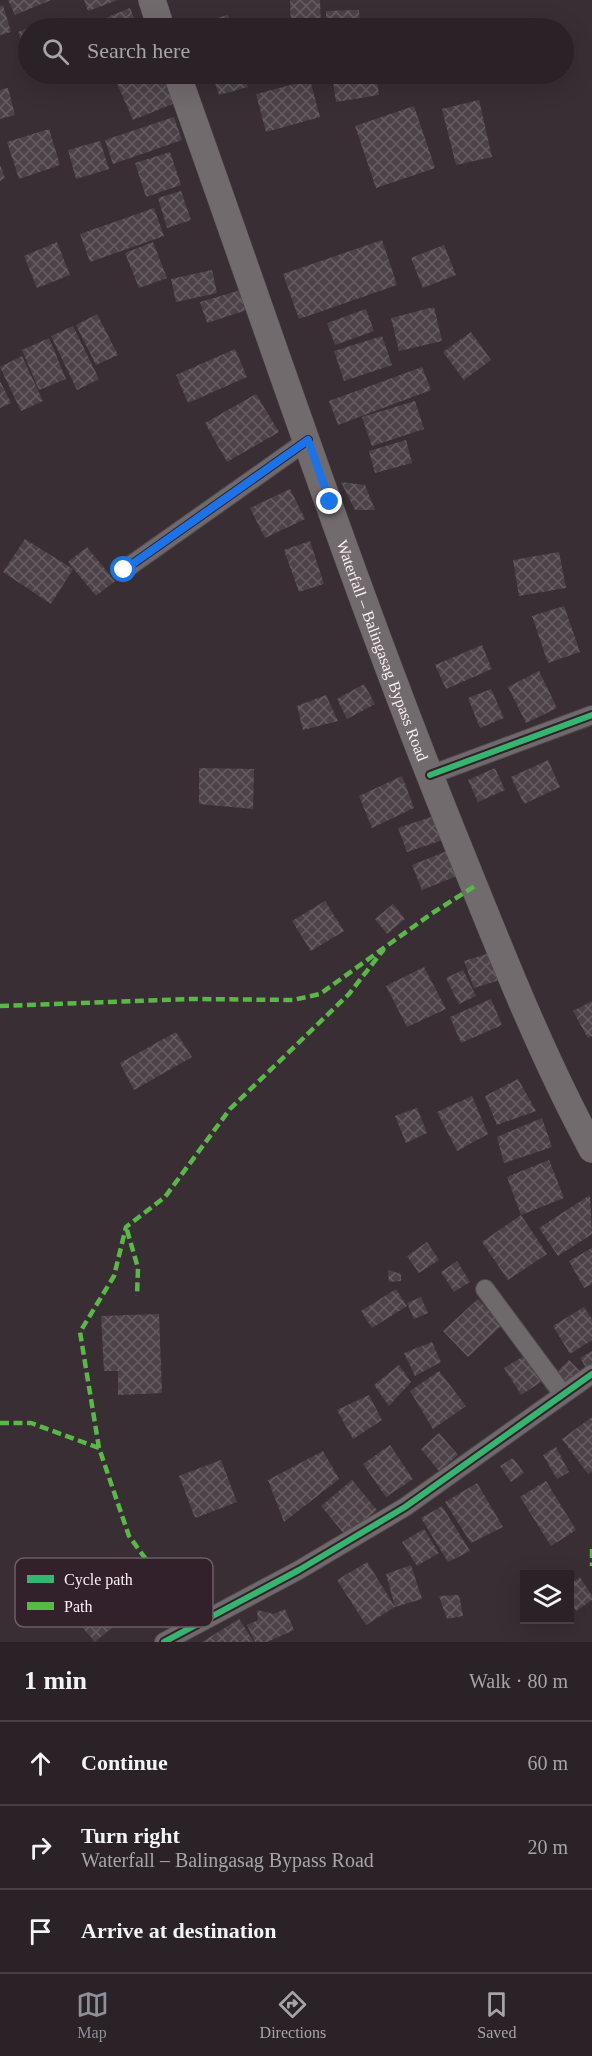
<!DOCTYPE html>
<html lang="en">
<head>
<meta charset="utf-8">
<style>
	body { margin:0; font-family:Georgia,serif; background:#322a2e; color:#f1f3f6 }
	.controls { position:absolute; right:18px; bottom:18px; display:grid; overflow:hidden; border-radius:0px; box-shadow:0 6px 24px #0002 }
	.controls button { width:54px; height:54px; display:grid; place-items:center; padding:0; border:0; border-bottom:2px solid #463f43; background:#2a2226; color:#f1f3f6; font:30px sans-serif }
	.stop { position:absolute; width:18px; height:18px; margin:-14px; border:4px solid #1a73e8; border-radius:50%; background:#fff }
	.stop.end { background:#1a73e8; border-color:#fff; box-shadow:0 2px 6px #0008 }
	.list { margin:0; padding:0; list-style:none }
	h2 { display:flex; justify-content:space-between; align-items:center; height:78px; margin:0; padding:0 24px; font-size:26px }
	h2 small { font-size:20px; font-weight:400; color:#a5a4a7 }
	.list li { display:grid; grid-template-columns:39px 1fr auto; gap:18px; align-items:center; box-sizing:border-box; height:84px; padding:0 24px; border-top:2px solid #463f43 }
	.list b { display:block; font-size:22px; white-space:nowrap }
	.list p { margin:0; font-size:20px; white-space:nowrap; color:#a5a4a7 }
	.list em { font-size:20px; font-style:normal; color:#a5a4a7 }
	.icon { flex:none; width:33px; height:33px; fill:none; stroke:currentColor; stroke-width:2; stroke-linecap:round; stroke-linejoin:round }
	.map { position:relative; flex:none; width:592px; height:1642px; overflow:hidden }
	.search { position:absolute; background:#2a2226; box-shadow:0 6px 24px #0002; left:18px; right:18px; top:18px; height:66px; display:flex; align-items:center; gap:15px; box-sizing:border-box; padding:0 21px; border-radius:33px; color:#a5a4a7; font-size:22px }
	.sheet { height:330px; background:#2a2226 }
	nav { display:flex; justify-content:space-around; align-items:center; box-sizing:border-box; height:84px; border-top:2px solid #463f43; background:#2a2226; font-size:16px; color:#a5a4a7 }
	nav a { display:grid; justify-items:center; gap:3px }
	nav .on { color:#8c9099 }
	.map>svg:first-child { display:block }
	.building { fill:url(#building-cross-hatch) }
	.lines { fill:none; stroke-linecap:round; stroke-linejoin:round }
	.minor-casing { stroke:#524a4e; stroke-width:20 }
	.secondary-casing { stroke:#524a4e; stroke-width:28 }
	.minor { stroke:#6e6a6c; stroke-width:18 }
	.secondary { stroke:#726b6e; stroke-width:27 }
	.quiet { stroke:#58b947; stroke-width:4.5; stroke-dasharray:9 4.5; stroke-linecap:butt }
	.cycleway-casing { stroke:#32202a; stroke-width:10 }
	.cycleway { stroke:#33b770; stroke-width:6 }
	.route { stroke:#1a73e8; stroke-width:8 }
	.labels { text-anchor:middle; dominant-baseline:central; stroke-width:4.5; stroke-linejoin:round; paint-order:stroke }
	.street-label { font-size:16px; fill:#fbeff5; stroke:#32202a }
	.key { fill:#32202a; stroke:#6e5e67; stroke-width:1.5 }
	.key-label { font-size:16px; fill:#fbeff5 }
</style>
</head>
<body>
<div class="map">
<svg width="592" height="1642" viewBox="0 0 592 1642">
	<defs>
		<pattern id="building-cross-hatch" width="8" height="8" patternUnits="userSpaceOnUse" patternTransform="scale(1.5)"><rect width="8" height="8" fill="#4b4348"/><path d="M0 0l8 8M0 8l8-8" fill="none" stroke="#665e63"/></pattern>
	</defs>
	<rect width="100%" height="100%" fill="#382e33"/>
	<path class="building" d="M8 0H51L15 15Z
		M84 0H118L88 11Z
		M290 0H320L321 28H291Z
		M3 5 11 32 0 35V6Z
		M130 8 138 28H87L86 26Z
		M359 10 360 28H326V11Z
		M228 15 232 28H199L198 23Z
		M58 18 62 28H29Z
		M28 28V59L18 32Z
		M113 74H146L149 81 163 76 175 103 133 120Z
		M212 74H244L248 87 219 95Z
		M332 74H376L379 95 336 102Z
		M310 80 320 117 266 132 256 94Z
		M8 88 15 115 0 119V90Z
		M479 100 492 157 456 165 442 109Z
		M414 106 435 168 376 188 355 126Z
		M174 117 182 140 113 164 105 140Z
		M49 129 60 165 19 179 7 142Z
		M100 141 109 169 76 179 68 150Z
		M170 152 181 185 146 197 135 163Z
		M0 165 5 178 0 181Z
		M181 191 191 220 167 228 158 198Z
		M154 208 164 236 90 262 80 234Z
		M382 240 397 285 299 319 283 274Z
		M57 242 70 275 37 288 24 256Z
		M153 242 167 278 139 288 125 253Z
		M444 245 456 275 423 288 411 258Z
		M212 270 217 293 176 302 171 279Z
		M241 290 247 310 207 323 200 302Z
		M434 307 442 341 399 351 391 318Z
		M366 309 374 331 335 345 327 323Z
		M97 314 118 355 96 365 76 325Z
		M73 326 99 379 77 390 51 336Z
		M471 332 491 360 464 380 443 352Z
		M382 336 392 365 344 381 334 351Z
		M49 338 66 379 39 390 22 350Z
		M235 349 247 377 188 403 176 375Z
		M22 356 43 401 21 411 0 367Z
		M422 367 431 390 338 425 329 401Z
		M0 381 11 403 0 408Z
		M256 394 279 432 227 462 205 423Z
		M415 401 424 429 372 446 362 417Z
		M406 440 412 463 375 473 369 451Z
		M341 482 365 485 375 510H355Z
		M290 489 305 519 265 538 250 508Z
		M25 539 73 569 51 604 3 572Z
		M310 541 324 584 299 592 284 550Z
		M87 547 115 581 96 596 68 562Z
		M559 552 566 588 519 596 513 560Z
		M564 606 580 652 548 663 532 616Z
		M482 645 492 669 446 689 435 665Z
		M539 671 557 708 526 723 508 687Z
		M364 684 375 704 347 719 337 699Z
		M491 689 504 718 480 728 468 698Z
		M326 695 338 721 303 730 297 706Z
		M548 760 560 787 524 804 511 777Z
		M199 768 254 769 253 809 199 804Z
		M495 768 505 790 478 802 468 780Z
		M402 776 414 808 372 828 359 796Z
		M437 815 446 839 407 852 398 828Z
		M457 847 467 872 422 890 412 865Z
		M325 901 344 931 311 951 292 921Z
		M393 904 405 919 387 934 375 919Z
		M496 951 506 978 474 988 464 961Z
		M424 967 446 1009 407 1027 386 986Z
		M463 970 476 996 459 1004 446 978Z
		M491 999 502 1025 461 1043 450 1017Z
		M592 1001V1036L588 1038 573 1011Z
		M176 1032 192 1057 134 1090 120 1063Z
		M518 1079 536 1111 497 1125 485 1096Z
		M472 1096 488 1134 457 1151 437 1112Z
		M417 1108 427 1133 406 1143 395 1116Z
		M542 1118 552 1147 504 1163 497 1137Z
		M549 1160 564 1198 521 1215 507 1177Z
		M590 1195 592 1234 558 1256 539 1228Z
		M521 1215 547 1254 508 1280 482 1242Z
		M427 1242 439 1260 419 1273 407 1256Z
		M592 1248V1284L584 1288 569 1261Z
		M457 1261 470 1282 454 1292 441 1272Z
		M388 1270 401 1274V1281L389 1282Z
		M396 1289 407 1306 372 1328 361 1311Z
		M421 1297 428 1313 414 1319 407 1303Z
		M478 1299 502 1325 468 1357 443 1331Z
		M584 1307 592 1319V1340L570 1354 553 1326Z
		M159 1314 162 1393 118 1395V1371H104L101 1316Z
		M432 1342 441 1362 415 1376 404 1353Z
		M592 1351V1369L588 1371 580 1358Z
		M524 1356 541 1382 521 1395 504 1368Z
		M569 1360 581 1372 564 1388 552 1377Z
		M399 1365 411 1382 389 1406 374 1385Z
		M439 1371 466 1406 433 1429 410 1391Z
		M369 1395 382 1420 353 1439 337 1410Z
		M592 1417V1471L588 1474 562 1439Z
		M439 1433 458 1455 439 1471 421 1449Z
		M390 1445 413 1479 386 1497 363 1464Z
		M556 1447 569 1472 557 1479 543 1455Z
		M323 1451 339 1479 284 1522 268 1480Z
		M513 1458 524 1473 511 1482 500 1466Z
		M221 1460 237 1502 195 1518 179 1476Z
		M352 1480 377 1510 346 1536 321 1506Z
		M546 1481 576 1530 551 1546 520 1497Z
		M477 1483 503 1527 471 1543 445 1502Z
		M442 1506 470 1551 448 1562 421 1518Z
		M424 1529 439 1553 417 1566 402 1542Z
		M82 1558 147 1598 95 1642 48 1588Z
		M367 1562 395 1607 366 1625 337 1580Z
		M411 1565 422 1599 395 1607 386 1574Z
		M580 1577 592 1596V1600L576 1611 570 1600V1584Z
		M459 1595 463 1616 447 1619 439 1596Z
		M285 1609 294 1630 267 1642H255L247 1625 258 1620 257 1610 274 1614Z
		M239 1619 254 1642H202Z"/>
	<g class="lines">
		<g class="minor-casing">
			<path id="minor" d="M124 570 308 440
				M430 775 592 715
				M485 1289 562 1393
				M164 1642 299 1570 405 1507 592 1374"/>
		</g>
		<g class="secondary-casing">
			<g id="secondary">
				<path d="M152 0 161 28"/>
				<path id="s1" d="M177 74C268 328 353 586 454 836 497 942 538 1049 592 1149"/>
			</g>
		</g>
		<use href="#minor" class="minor"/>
		<use href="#secondary" class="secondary"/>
		<path class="quiet" d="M0 1006 192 999 293 1000 320 994 431 914 475 886
			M127 1230 138 1268 137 1296
			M0 1423H31L99 1448 129 1536 194 1625
			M99 1448 80 1332 114 1276 126 1227 165 1197 230 1109 349 994 384 949
			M592 1549V1566"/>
		<g class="cycleway-casing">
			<path id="cycleway" d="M124 570 308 440
				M430 775 592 715
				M164 1642 299 1570 405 1507 592 1374"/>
		</g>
		<use href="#cycleway" class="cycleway"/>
	</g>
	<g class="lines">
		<path class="route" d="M124 570 308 440 330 502"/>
	</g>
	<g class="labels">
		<g class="street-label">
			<text stroke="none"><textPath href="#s1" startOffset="612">Waterfall ‒ Balingasag Bypass Road</textPath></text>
		</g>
	</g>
	<rect x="15" y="1558" width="198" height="69" rx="9" class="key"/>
	<rect x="27" y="1575" width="27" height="8" fill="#33b770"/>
	<rect x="27" y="1602" width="27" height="8" fill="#58b947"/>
	<g class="key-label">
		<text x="64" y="1585">Cycle path</text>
		<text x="64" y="1612">Path</text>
	</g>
</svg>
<div class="controls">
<button><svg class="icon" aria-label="layers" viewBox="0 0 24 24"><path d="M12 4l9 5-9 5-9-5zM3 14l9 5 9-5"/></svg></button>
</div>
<div class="stop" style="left:124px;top:570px"></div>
<div class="stop end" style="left:330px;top:502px"></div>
<div class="search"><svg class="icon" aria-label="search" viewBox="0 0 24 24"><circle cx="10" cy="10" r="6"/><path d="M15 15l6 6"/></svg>Search here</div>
</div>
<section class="sheet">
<h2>1 min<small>Walk · 80 m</small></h2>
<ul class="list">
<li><svg class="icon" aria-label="ahead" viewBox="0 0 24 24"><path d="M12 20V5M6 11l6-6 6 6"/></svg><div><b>Continue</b></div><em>60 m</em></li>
<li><svg class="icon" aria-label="right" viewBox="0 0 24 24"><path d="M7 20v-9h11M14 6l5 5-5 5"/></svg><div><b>Turn right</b><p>Waterfall ‒ Balingasag Bypass Road</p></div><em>20 m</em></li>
<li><svg class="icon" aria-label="arrive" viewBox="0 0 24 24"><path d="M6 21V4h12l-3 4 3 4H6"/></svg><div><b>Arrive at destination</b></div></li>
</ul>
</section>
<nav>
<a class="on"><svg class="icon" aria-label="map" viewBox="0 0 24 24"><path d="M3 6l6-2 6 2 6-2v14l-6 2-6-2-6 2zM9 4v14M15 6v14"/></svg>Map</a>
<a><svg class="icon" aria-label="directions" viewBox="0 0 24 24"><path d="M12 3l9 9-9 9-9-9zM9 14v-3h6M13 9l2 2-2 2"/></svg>Directions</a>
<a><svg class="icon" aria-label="saved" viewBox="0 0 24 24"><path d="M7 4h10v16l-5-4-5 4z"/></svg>Saved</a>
</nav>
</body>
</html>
